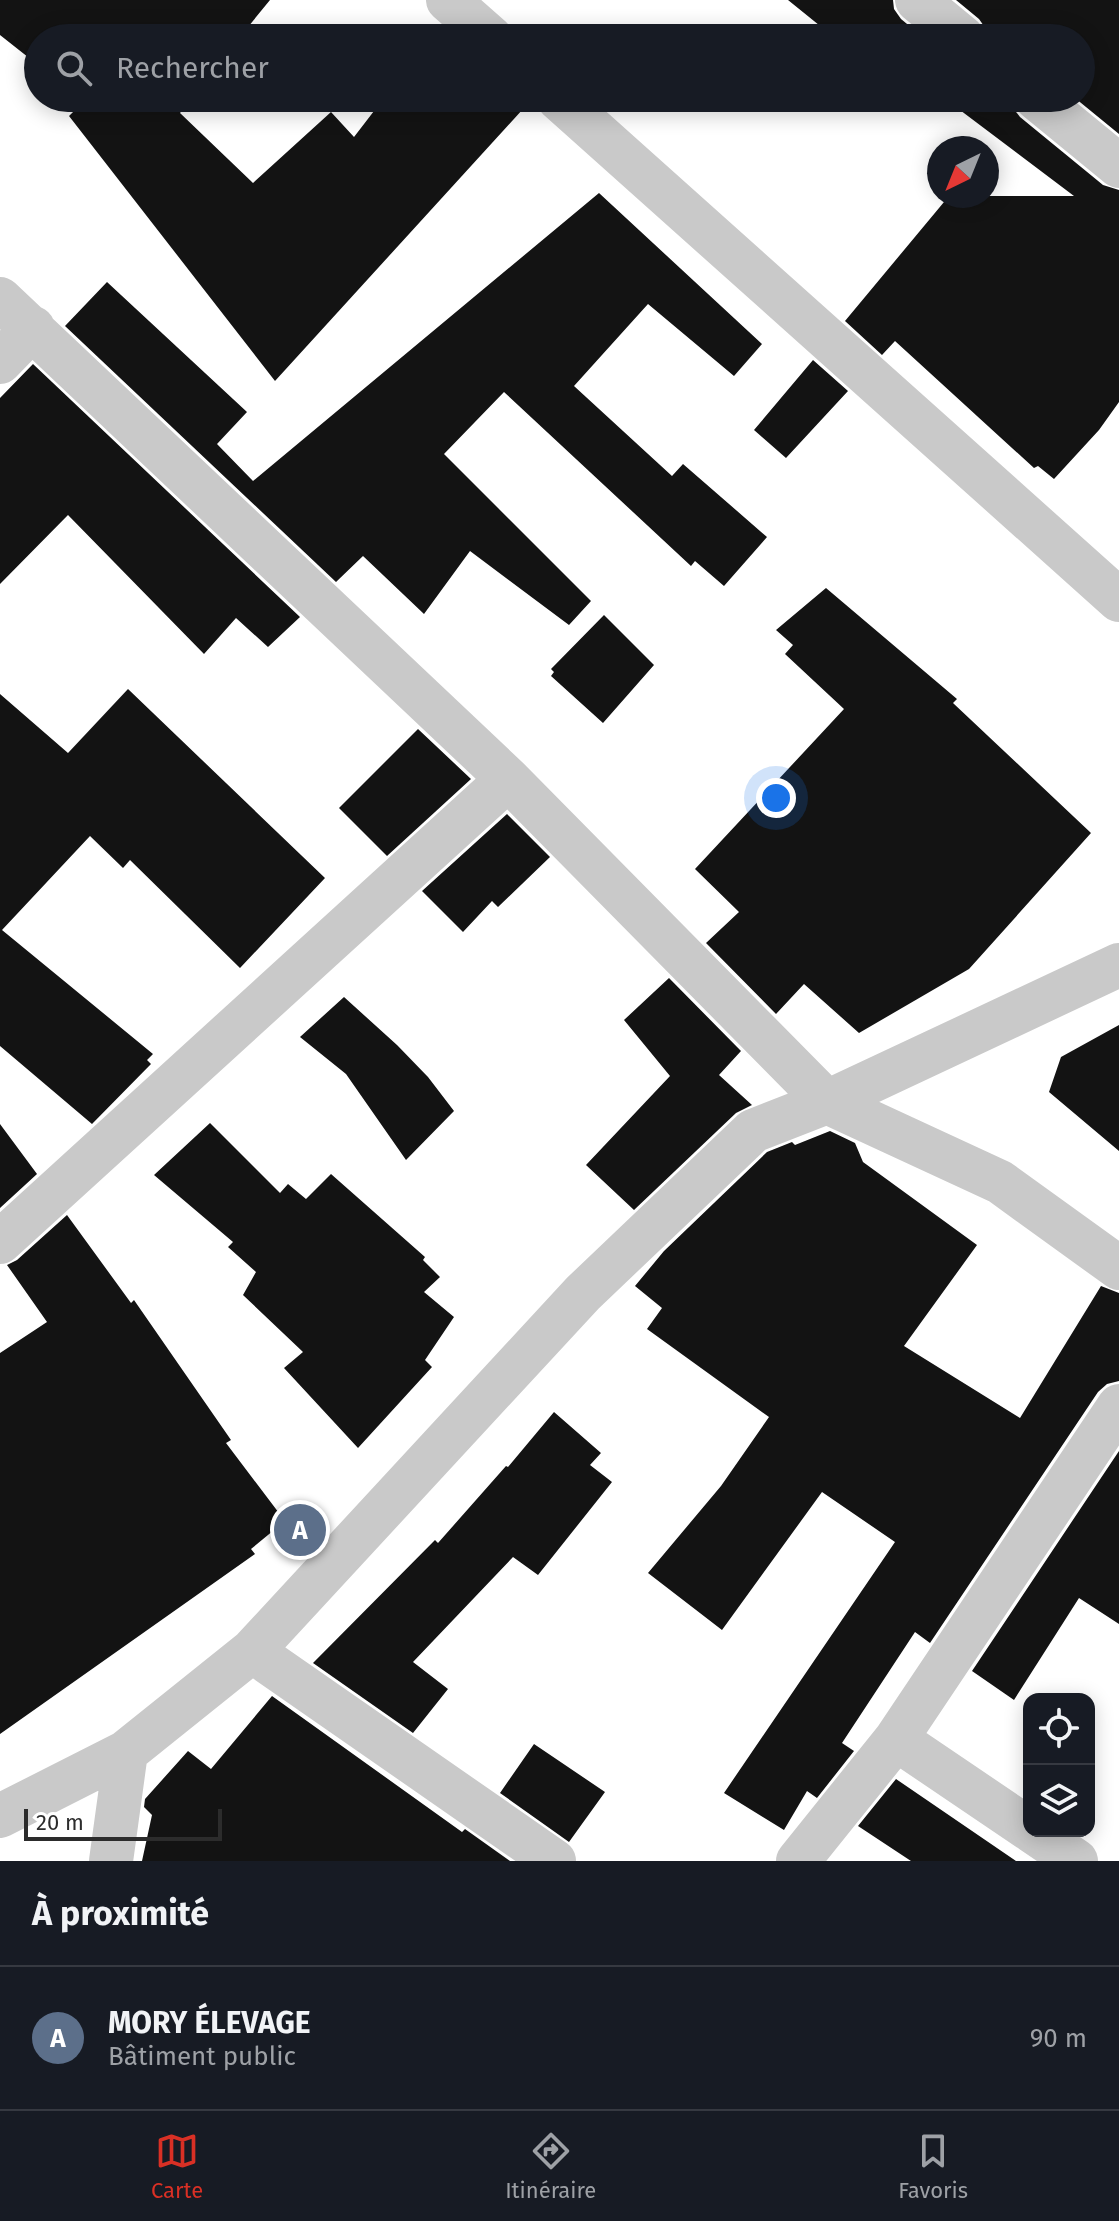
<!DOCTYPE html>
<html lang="fr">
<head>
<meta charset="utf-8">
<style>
	body { margin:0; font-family:"Fira Sans",sans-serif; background:#242831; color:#f1f3f6 }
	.controls { position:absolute; right:24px; bottom:24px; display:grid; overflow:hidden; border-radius:16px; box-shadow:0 4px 20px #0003 }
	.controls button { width:72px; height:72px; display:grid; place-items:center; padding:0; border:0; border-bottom:2px solid #363941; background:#171b24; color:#f1f3f6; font:40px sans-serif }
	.compass { position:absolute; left:927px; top:136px; width:72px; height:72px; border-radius:50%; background:#171b24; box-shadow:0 4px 20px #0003; rotate:223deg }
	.scale { position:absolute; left:24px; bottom:20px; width:198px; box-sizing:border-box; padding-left:8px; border:4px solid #2c2c2c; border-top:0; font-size:22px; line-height:28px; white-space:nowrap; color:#2c2c2c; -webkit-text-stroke:6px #fff; paint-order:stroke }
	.you { position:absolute; left:776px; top:798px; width:28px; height:28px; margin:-20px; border:6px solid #fff; border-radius:50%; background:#1a73e8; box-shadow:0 0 0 12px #1a73e833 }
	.badge { display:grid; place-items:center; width:52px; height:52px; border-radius:50%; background:#d93025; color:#fff; font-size:26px; font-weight:700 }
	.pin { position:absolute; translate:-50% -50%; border:4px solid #fff; box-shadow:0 2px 8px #0006 }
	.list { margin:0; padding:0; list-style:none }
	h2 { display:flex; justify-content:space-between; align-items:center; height:104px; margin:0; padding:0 32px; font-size:34px }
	h2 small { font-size:26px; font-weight:400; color:#9ea1a6 }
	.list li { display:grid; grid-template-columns:52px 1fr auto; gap:24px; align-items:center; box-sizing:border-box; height:144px; padding:0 32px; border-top:2px solid #363941 }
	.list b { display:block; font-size:30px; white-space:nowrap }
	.list p { margin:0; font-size:26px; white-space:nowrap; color:#9ea1a6 }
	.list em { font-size:26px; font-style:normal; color:#9ea1a6 }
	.icon { flex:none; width:44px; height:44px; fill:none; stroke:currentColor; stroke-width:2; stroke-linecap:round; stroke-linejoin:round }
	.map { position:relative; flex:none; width:1119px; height:1861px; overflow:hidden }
	.search { position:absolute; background:#171b24; box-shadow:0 4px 20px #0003; left:24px; right:24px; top:24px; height:88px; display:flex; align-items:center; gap:20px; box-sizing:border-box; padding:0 28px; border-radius:44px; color:#9ea1a6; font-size:30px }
	.sheet { height:248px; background:#171b24 }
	nav { display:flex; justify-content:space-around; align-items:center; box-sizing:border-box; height:112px; border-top:2px solid #363941; background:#171b24; font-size:22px; color:#9ea1a6 }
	nav a { display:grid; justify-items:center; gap:4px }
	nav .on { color:#d93025 }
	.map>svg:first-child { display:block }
	.building { fill:#131313 }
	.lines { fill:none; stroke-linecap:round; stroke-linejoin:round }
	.minor { stroke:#c9c9c9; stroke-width:44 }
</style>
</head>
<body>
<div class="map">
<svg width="1119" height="1861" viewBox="0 0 1119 1861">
	<rect width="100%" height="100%" fill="#fff"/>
	<path class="building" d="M0 0H270L239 38H38V65L0 35Z
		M788 0H893L894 9 901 19 924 38H835Z
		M956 0H1119V134L1075 98H1081V38H987L986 29 979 19Z
		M80 98H192L180 113 253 183 331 112 354 137 384 98H533L275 381 69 116 84 101Z
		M944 98H1012L1013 108 1020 117 1103 185 1119 190V402L1099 430 1054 479 1038 466 1034 468 895 341 882 355 845 321 949 196H1074Z
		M599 193 762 344 734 376 648 304 574 386 672 476 683 464 767 537 724 586 695 561 691 566 504 392 444 454 591 601 569 625 470 551 424 614 363 556 336 582 65 326 107 282 247 412 217 444 253 481Z
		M813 360 848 391 786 458 754 430Z
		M33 364 300 617 268 647 236 618 204 654 68 515 0 584V398Z
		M826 588 957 699 953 703 1091 833 969 969 859 1033 804 984 776 1014 706 943 739 912 695 869 844 709 785 654 793 645 776 630Z
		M604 615 654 665 603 723 551 676 554 672 551 669Z
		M128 689 325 878 240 968 130 860 123 868 90 836 2 930 153 1054 147 1060 151 1064 92 1124 0 1046V694L68 753Z
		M418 729 471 779 387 856 339 808Z
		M507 814 550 857 498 907 492 901 463 932 422 891Z
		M669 978 741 1051 719 1075 752 1105 736 1113 634 1210 586 1165 670 1076 624 1020Z
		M344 997 397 1045 428 1077 454 1111 406 1160 346 1074 300 1037Z
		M1119 1025V1151L1049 1092 1061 1057Z
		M210 1123 280 1193 288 1184 306 1199 331 1174 425 1257 423 1260 440 1277 424 1292 454 1317 425 1360 432 1367 358 1448 284 1368 303 1352 243 1295 256 1272 228 1247 233 1242 154 1175Z
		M0 1124 37 1174 0 1208Z
		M830 1131 855 1143 863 1162 977 1245 904 1346 1020 1418 1101 1286 1119 1293V1381L1107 1384 1098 1392 930 1643 915 1632 842 1743 854 1751 817 1798 807 1791 784 1830 724 1793 895 1542 822 1492 722 1630 648 1573 721 1486 769 1417 647 1329 662 1308 635 1286 664 1251 767 1152 792 1142 795 1145Z
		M67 1215 131 1303 134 1300 231 1440 226 1443 285 1521 251 1549 255 1554 0 1734V1353L47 1322 7 1265 17 1260Z
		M554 1412 601 1453 590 1465 612 1482 538 1575 513 1557 413 1662 448 1689 413 1733 313 1663 435 1540 438 1543 506 1466 508 1467Z
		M1119 1451V1624L1079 1598 1014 1700 972 1671Z
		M272 1696 462 1832 465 1829 510 1861H142L152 1815 144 1807 145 1799 188 1751 211 1769Z
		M534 1744 605 1792 569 1842 500 1793Z
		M896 1779 1016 1861H911L858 1826Z"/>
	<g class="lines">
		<path class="minor" d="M448 0 491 38
			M917 0 963 38
			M558 98 1119 600
			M1036 98 1119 166
			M0 299 508 779 827 1102 1000 1182 1119 1268
			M0 362 33 328
			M0 1242 508 779
			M252 1651 554 1861
			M896 1739 1029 1829
			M0 1816 126 1752 252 1651 583 1293 753 1131 827 1102 1119 965
			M1032 1831 1076 1861
			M111 1861 126 1752
			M798 1861 896 1739 1119 1406"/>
	</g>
</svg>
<div class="controls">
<button><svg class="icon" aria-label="locate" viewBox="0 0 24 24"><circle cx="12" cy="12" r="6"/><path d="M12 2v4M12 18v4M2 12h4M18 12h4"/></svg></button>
<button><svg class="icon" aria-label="layers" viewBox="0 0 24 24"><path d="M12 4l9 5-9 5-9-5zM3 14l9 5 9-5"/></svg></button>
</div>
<svg class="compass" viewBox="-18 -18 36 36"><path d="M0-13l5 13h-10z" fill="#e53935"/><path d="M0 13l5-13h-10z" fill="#9ea1a6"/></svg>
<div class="scale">20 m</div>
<div class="you"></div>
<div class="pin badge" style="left:300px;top:1530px;background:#5c6f8a">A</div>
<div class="search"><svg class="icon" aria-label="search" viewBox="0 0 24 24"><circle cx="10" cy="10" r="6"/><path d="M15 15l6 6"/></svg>Rechercher</div>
</div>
<section class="sheet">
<h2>À proximité<small></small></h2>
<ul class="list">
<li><span class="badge" style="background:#5c6f8a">A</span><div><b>MORY ÉLEVAGE</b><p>Bâtiment public</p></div><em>90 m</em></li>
</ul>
</section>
<nav>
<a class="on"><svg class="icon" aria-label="map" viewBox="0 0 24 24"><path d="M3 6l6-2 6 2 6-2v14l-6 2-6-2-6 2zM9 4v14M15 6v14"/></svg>Carte</a>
<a><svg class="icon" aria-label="directions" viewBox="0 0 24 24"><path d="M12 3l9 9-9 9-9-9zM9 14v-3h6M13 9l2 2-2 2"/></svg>Itinéraire</a>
<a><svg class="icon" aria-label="saved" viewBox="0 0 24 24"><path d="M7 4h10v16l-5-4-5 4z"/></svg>Favoris</a>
</nav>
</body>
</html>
